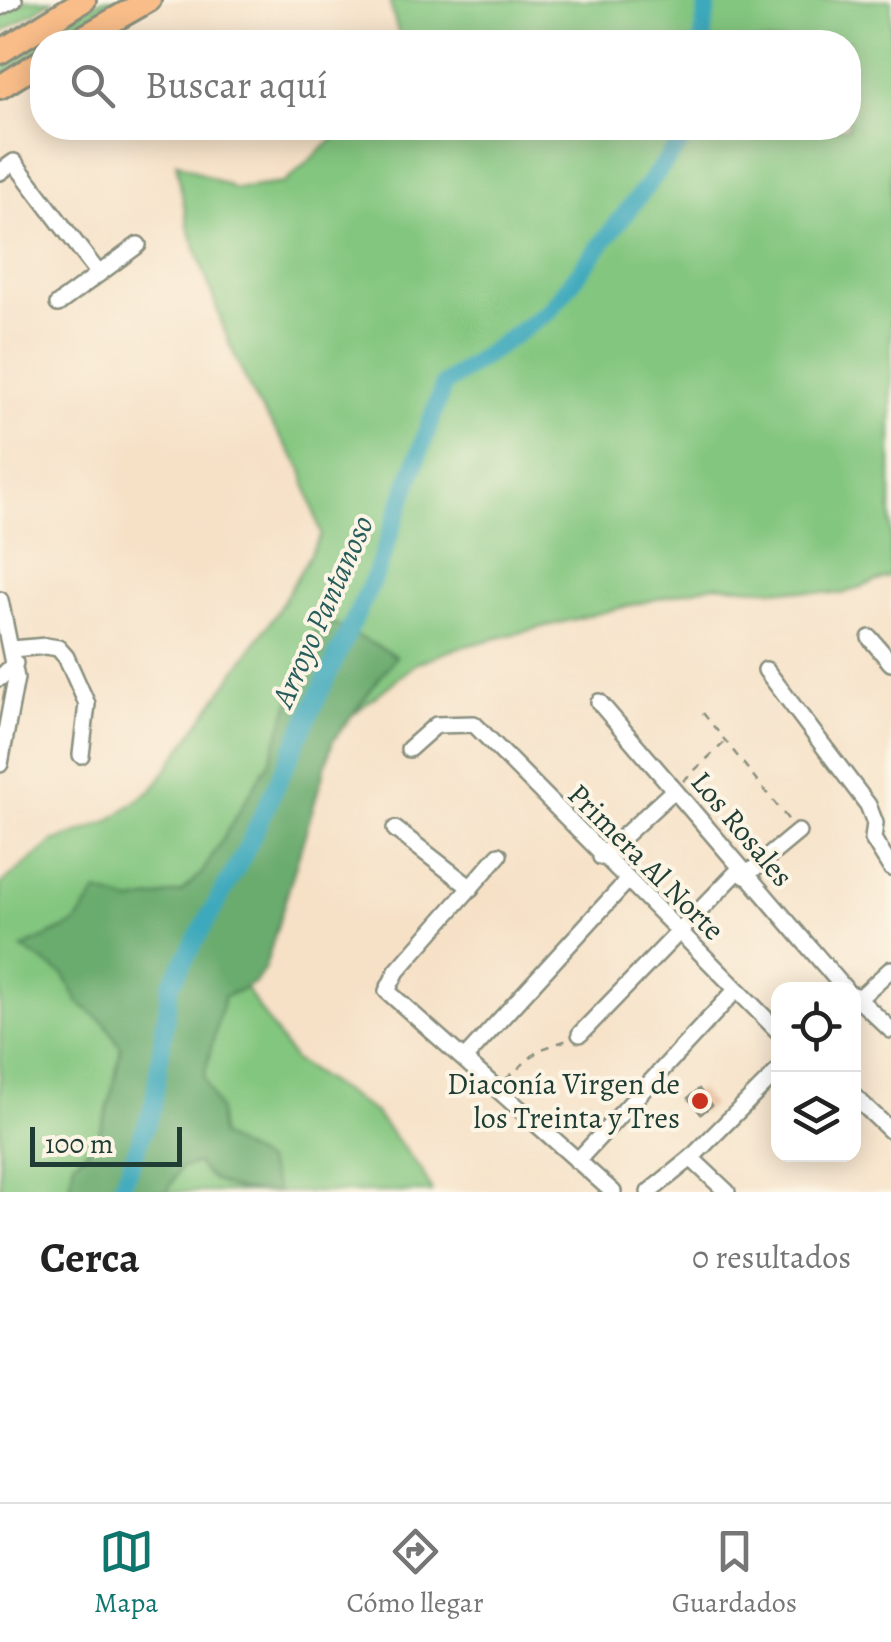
<!DOCTYPE html>
<html lang="es">
<head>
<meta charset="utf-8">
<style>
	body { margin:0; font-family:Alegreya,serif; background:#f6f6f6; color:#222 }
	.controls { position:absolute; right:30px; bottom:30px; display:grid; overflow:hidden; border-radius:20px; box-shadow:0 5px 25px #0003 }
	.controls button { width:90px; height:90px; display:grid; place-items:center; padding:0; border:0; border-bottom:2px solid #e0e0e0; background:#fff; color:#222; font:50px sans-serif }
	.scale { position:absolute; left:30px; bottom:25px; width:152px; box-sizing:border-box; padding-left:10px; border:5px solid #1f3d34; border-top:0; font-size:28px; line-height:35px; white-space:nowrap; color:#1f3d34; -webkit-text-stroke:8px #fcf5e5; paint-order:stroke }
	.list { margin:0; padding:0; list-style:none }
	h2 { display:flex; justify-content:space-between; align-items:center; height:130px; margin:0; padding:0 40px; font-size:42px }
	h2 small { font-size:32px; font-weight:400; color:#767676 }
	.icon { flex:none; width:55px; height:55px; fill:none; stroke:currentColor; stroke-width:2; stroke-linecap:round; stroke-linejoin:round }
	.map { position:relative; flex:none; width:891px; height:1192px; overflow:hidden }
	.search { position:absolute; background:#fff; box-shadow:0 5px 25px #0003; left:30px; right:30px; top:30px; height:110px; display:flex; align-items:center; gap:25px; box-sizing:border-box; padding:0 35px; border-radius:40px; color:#767676; font-size:38px }
	.sheet { height:310px; background:#fff }
	nav { display:flex; justify-content:space-around; align-items:center; box-sizing:border-box; height:140px; border-top:2px solid #e0e0e0; background:#fff; font-size:28px; color:#767676 }
	nav a { display:grid; justify-items:center; gap:5px }
	nav .on { color:#0f766e }
	.map>svg:first-child { display:block }
	.green { fill:#83c67f; stroke:#51825a; stroke-width:2.5 }
	.forest { fill:#6aab6e; stroke:#447451; stroke-width:2.5 }
	.lines { fill:none; stroke-linecap:round; stroke-linejoin:round }
	.river { stroke:#3ca9bc; stroke-width:18 }
	.building { fill:#e2b290 }
	.minor-casing { stroke:#8a8f7e; stroke-width:20 }
	.highway-casing { stroke:#8a8f7e; stroke-width:28 }
	.path { stroke:#8a8f7e; stroke-width:2.5; stroke-dasharray:8 8; stroke-linecap:butt }
	.minor { stroke:#fff; stroke-width:15 }
	.highway { stroke:#f8bd89; stroke-width:22 }
	.poi-dot { fill:#c8321e; stroke:#fcf5e5; stroke-width:4 }
	.labels { text-anchor:middle; dominant-baseline:central; stroke-width:8; stroke-linejoin:round; paint-order:stroke }
	.street-label { font-size:30px; fill:#1f3d34; stroke:#fcf5e5 }
	.poi-label { font-size:30px; fill:#1f3d34; stroke:#fcf5e5; text-anchor:end }
	.water-label { font-size:32px; font-style:italic; fill:#285d5d; stroke:#fcf5e5 }
</style>
</head>
<body>
<div class="map">
<svg width="891" height="1192" viewBox="0 0 891 1192">
	<rect width="100%" height="100%" fill="#fcf5e5"/>
	<filter id="ink" filterUnits="userSpaceOnUse"><feTurbulence type="fractalNoise" baseFrequency=".01" numOctaves="2"/><feDisplacementMap in="SourceGraphic" scale="20" xChannelSelector="R" yChannelSelector="G"/><feConvolveMatrix kernelMatrix="1 2 1 2 8 2 1 2 1" color-interpolation-filters="sRGB"/></filter>
	<filter id="wash" filterUnits="userSpaceOnUse"><feTurbulence type="fractalNoise" baseFrequency=".0048" numOctaves="4" result="noise"/><feDisplacementMap in="SourceGraphic" scale="40" xChannelSelector="R" yChannelSelector="G"/><feGaussianBlur stdDeviation="2.25" result="paint"/><feColorMatrix in="noise" values="0 0 0 0 0 0 0 0 0 0 0 0 0 0 0 0 0 1.4 0 .05"/><feComposite in="paint" operator="in"/></filter>
	<g filter="url(#wash)">
		<rect width="100%" height="100%" fill="#f6e1c7"/>
		<path class="green" d="M26 0H53L0 34V14Z
			M102 0H128L56 42H42V51L0 77V59Z
			M389 0H891V576L842 594 714 585 457 648 417 663 321 740 242 983 294 1060 374 1112 422 1171 432 1192H0V885L53 842 109 821 153 789 275 615 321 535 301 467 255 400 229 343 188 226 176 162 235 189 284 183 346 128H848V42H401Z"/>
		<path class="forest" d="M320 617 396 656 333 741 265 968 255 983 224 997 204 1077 219 1111 220 1136 266 1162 278 1192C246 1192 216 1191 197 1163L180 1168 167 1192H69L74 1161C107 1143 113 1083 121 1048L106 1024 78 1002 64 975 22 948 76 923 97 892 132 902 181 892 202 873 270 760Z"/>
		<g class="lines">
			<path class="river" d="M702 42 708 0
				M120 1192 153 1107 170 986 244 854 377 571 444 384 549 311 692 128"/>
		</g>
		<g id="blocks">
			<path class="building" d="M699 1089 712 1105 701 1114 688 1098Z"/>
		</g>
	</g>
	<g filter="url(#ink)">
		<use href="#blocks" fill-opacity="0" stroke="#8a8f7e" stroke-width="2.5"/>
		<g class="lines">
			<g class="minor-casing">
				<path id="minor" d="M0 7 14 0
					M0 172 14 162 99 274
					M58 304 138 245
					M0 600 16 678 0 764
					M870 638 891 663
					M12 649 46 646 58 648 66 657 87 704 81 755
					M766 670 868 805 875 823 873 839 891 868
					M0 678 15 663
					M599 702 845 989
					M409 749 436 725 474 724 778 1031
					M395 829 471 888
					M499 855 397 971 387 991 613 1192
					M601 857 674 790
					M745 876 798 832
					M854 995 891 1030
					M854 1003 891 969
					M580 1034 739 870
					M466 1057 626 882
					M854 1096 891 1131
					M691 1158 727 1192
					M577 1161 736 990
					M649 1192 691 1158 778 1071"/>
			</g>
			<g class="highway-casing">
				<path id="highway" d="M75 42 149 0
					M0 52 84 0
					M0 87 42 61"/>
			</g>
			<path class="path" d="M703 713 791 823
				M683 781 725 742
				M506 1079 539 1050 570 1039"/>
			<use href="#minor" class="minor"/>
			<use href="#highway" class="highway"/>
		</g>
	</g>
	<circle class="poi-dot" cx="700" cy="1101" r="10"/>
	<g class="labels">
		<g class="street-label">
			<text transform="translate(742 829) rotate(50)">Los Rosales</text>
			<text transform="translate(646 862) rotate(45)">Primera Al Norte</text>
		</g>
		<g class="poi-label">
			<text x="680" y="1084">Diaconía Virgen de<tspan x="680" dy="34">los Treinta y Tres</tspan></text>
		</g>
		<g class="water-label">
			<text transform="translate(322 611) rotate(-66)">Arroyo Pantanoso</text>
		</g>
	</g>
</svg>
<div class="controls">
<button><svg class="icon" aria-label="locate" viewBox="0 0 24 24"><circle cx="12" cy="12" r="6"/><path d="M12 2v4M12 18v4M2 12h4M18 12h4"/></svg></button>
<button><svg class="icon" aria-label="layers" viewBox="0 0 24 24"><path d="M12 4l9 5-9 5-9-5zM3 14l9 5 9-5"/></svg></button>
</div>
<div class="scale">100 m</div>
<div class="search"><svg class="icon" aria-label="search" viewBox="0 0 24 24"><circle cx="10" cy="10" r="6"/><path d="M15 15l6 6"/></svg>Buscar aquí</div>
</div>
<section class="sheet">
<h2>Cerca<small>0 resultados</small></h2>
<ul class="list">
</ul>
</section>
<nav>
<a class="on"><svg class="icon" aria-label="map" viewBox="0 0 24 24"><path d="M3 6l6-2 6 2 6-2v14l-6 2-6-2-6 2zM9 4v14M15 6v14"/></svg>Mapa</a>
<a><svg class="icon" aria-label="directions" viewBox="0 0 24 24"><path d="M12 3l9 9-9 9-9-9zM9 14v-3h6M13 9l2 2-2 2"/></svg>Cómo llegar</a>
<a><svg class="icon" aria-label="saved" viewBox="0 0 24 24"><path d="M7 4h10v16l-5-4-5 4z"/></svg>Guardados</a>
</nav>
</body>
</html>
